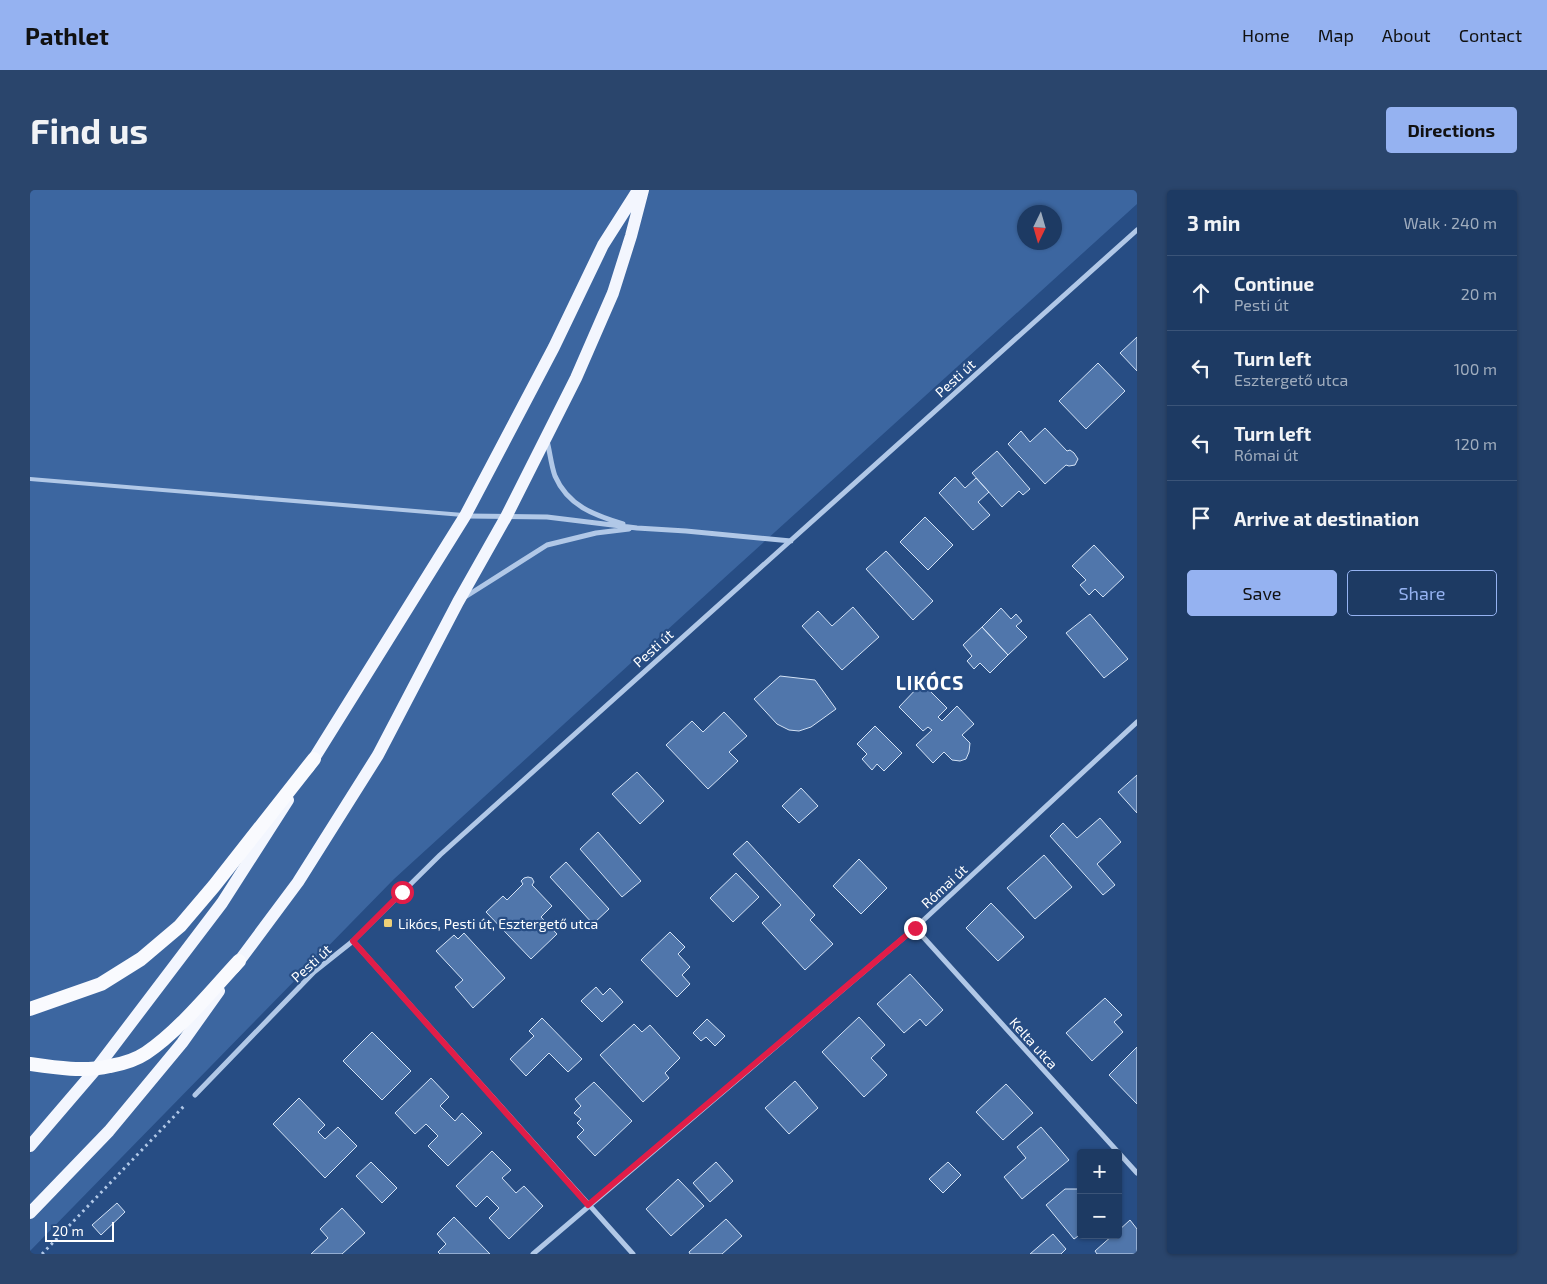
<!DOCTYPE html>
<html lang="en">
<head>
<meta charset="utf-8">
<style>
	body { margin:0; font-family:"Exo 2",sans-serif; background:#2a456c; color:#f1f3f6 }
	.controls { position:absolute; right:15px; bottom:15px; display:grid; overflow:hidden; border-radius:5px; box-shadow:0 1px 4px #0004 }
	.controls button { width:45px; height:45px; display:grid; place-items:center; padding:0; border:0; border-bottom:1px solid #3b5478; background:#1d3a63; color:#f1f3f6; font:25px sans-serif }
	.compass { position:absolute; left:987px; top:15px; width:45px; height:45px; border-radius:50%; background:#1d3a63; box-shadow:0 1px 4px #0004; rotate:185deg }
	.scale { position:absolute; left:15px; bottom:12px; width:69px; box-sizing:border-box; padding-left:5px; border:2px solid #fff; border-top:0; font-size:14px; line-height:18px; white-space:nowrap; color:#fff; -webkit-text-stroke:4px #274d84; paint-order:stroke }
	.stop { position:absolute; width:15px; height:15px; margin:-11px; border:4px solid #e11d48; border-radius:50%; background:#fff }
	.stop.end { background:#e11d48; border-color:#fff; box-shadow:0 1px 5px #0008 }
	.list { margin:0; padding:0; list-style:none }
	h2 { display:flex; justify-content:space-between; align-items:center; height:65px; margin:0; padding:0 20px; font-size:21px }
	h2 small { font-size:16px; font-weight:400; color:#a0adbe }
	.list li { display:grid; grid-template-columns:32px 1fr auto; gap:15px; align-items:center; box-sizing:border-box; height:75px; padding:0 20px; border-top:1px solid #3b5478 }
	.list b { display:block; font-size:19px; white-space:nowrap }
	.list p { margin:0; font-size:16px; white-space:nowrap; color:#a0adbe }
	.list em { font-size:16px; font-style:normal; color:#a0adbe }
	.actions { display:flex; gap:10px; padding:15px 20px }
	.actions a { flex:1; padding:11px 0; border:1px solid #95b2f1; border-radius:5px; text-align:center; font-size:18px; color:#95b2f1 }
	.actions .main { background:#95b2f1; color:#111 }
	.icon { flex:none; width:28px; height:28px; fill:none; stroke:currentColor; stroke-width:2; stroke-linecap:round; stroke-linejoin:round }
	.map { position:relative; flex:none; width:1107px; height:1064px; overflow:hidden; border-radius:5px }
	header { display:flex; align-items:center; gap:30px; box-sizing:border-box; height:70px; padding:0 25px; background:#95b2f1; color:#111 }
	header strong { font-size:24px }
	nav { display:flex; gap:28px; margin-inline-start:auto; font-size:18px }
	.intro { display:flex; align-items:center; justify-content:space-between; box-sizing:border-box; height:120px; padding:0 30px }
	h1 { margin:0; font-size:35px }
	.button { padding:12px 22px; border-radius:5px; background:#95b2f1; color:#111; font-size:18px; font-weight:700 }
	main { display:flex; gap:30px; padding:0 30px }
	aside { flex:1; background:#1d3a63; border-radius:5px; box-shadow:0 1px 4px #0004 }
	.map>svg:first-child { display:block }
	.green { fill:#3c66a0; fill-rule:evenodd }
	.building { fill:#5076ab; stroke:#d4e3f6 }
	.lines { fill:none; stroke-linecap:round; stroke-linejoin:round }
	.path { stroke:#b1c8e7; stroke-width:3; stroke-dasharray:2.5 4; stroke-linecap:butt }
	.service { stroke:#b1c8e7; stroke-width:4 }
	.minor { stroke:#b1c8e7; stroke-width:5 }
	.primary { stroke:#f3f6fe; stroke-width:12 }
	.trunk { stroke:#f9fafe; stroke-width:14 }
	.route { stroke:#e11d48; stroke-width:6 }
	.poi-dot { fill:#efd077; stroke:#274d84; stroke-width:2 }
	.labels { text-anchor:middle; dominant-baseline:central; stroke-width:4.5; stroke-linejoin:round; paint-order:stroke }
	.street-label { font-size:14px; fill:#fff; stroke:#274d84 }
	.poi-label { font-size:14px; fill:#fff; stroke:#274d84; text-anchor:start }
	.district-label { font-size:19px; font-weight:bold; letter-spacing:1px; fill:#fff; stroke:#274d84 }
</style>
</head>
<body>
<header>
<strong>Pathlet</strong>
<nav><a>Home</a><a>Map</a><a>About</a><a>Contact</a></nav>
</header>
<div class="intro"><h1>Find us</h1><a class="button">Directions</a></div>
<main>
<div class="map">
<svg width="1107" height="1064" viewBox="0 0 1107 1064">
	<rect width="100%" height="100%" fill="#274d84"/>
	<path class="green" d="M0 0H1107V14L692 390 364 689 0 1061ZM994 22H1024V52H994Z"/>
	<path class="building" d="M1107 147V181L1090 163Z
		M1068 173 1095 201 1056 239 1029 211Z
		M1015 238 1037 261 1040 260 1044 263 1048 269 1045 275 1039 276 1036 275 1015 294 978 254 991 241 1000 252Z
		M967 261 1000 299 993 305 989 301 972 317 942 283Z
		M925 287 935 298 946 288 959 302 948 312 960 325 943 340 909 303Z
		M895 327 923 355 898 380 870 352Z
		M1064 355 1094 387 1073 407 1065 399 1059 405 1050 395 1056 390 1042 376Z
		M856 361 903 411 883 430 836 379Z
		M823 417 849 447 812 480 772 436 788 421 802 436Z
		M971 418 981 429 986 424 992 431 986 436 997 447 978 465 952 437Z
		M1060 424 1098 469 1074 488 1036 443Z
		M952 437 978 465 960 483 950 473 944 479 937 471 942 466 933 455Z
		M750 486 785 490 806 519 781 537 769 541 759 540 747 534 724 509Z
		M892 493 917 518 908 527 912 531 927 516 944 534 932 545 940 553 939 562 936 569 930 571 922 570 914 562 903 573 886 555 902 540 898 537 893 541 869 517Z
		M694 522 717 546 699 562 708 571 678 599 636 555 662 531 673 542Z
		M845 536 872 563 854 581 847 574 842 580 832 569 837 564 827 554Z
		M607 582 634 611 610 634 582 604Z
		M1107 585V623L1088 602Z
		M771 598 788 616 769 633 752 616Z
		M1070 628 1091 652 1067 674 1085 695 1073 705 1020 646 1033 633 1047 648Z
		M568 642 611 691 592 707 550 659Z
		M717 651 785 725 780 730 803 754 775 780 732 733 751 715 703 664Z
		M1014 665 1042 697 1005 729 977 698Z
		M829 669 857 698 831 724 803 696Z
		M536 672 579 719 563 734 520 687Z
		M706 683 729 707 703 732 680 708Z
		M498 687 502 688 504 692 502 695 522 716 511 727 527 744 501 769 456 722 473 706 477 710 493 694 491 691 494 688Z
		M961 713 994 747 968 771 936 738Z
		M640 742 655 757 648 764 660 777 652 785 660 794 647 807 611 770Z
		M434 743 475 788 443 818 425 797 433 790 406 761 424 745 428 749Z
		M880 784 913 820 896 836 890 829 874 843 847 814Z
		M566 797 573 805 580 798 593 812 572 832 551 811Z
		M1075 808 1092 825 1084 832 1093 842 1062 871 1036 843Z
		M829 827 855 855 841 868 857 885 834 907 792 862Z
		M512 828 552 869 538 882 519 863 496 886 480 869 504 846 499 841Z
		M677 829 695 846 685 856 676 847 671 851 663 843Z
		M604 834 612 842 620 835 650 868 635 883 639 888 613 912 570 865Z
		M342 842 381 881 352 910 313 871Z
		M1107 857V914L1079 885Z
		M401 888 419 907 410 916 425 931 432 923 452 943 418 976 398 956 408 946 396 934 385 944 365 923Z
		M765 891 788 918 759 944 735 918Z
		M564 892 602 931 565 966 547 947 554 940 547 933 551 929 544 923 551 916 545 909Z
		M976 894 1003 923 973 950 946 922Z
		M269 908 295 935 288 942 295 949 308 937 327 956 295 988 243 934Z
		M1011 937 1039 970 992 1009 974 987 996 968 987 957Z
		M462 961 481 980 472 988 486 1003 494 996 513 1016 479 1049 459 1028 469 1018 457 1006 446 1017 426 996Z
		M341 972 367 998 352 1013 326 986Z
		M686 972 703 991 680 1012 663 993Z
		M918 972 931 985 913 1003 899 989Z
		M648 989 674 1016 641 1046 616 1019Z
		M1035 999H1051V1044L1044 1049 1016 1015Z
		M87 1013 95 1022 71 1045 62 1035Z
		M312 1018 335 1043 312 1064H281L298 1048 290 1039Z
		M424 1027 460 1064H410L408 1062 416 1054 407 1044Z
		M696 1029 712 1046 692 1064H660L659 1062Z
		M1100 1030 1107 1039V1064H1067L1065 1061 1083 1045H1088V1041Z
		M1023 1044 1036 1059 1031 1064H1000Z"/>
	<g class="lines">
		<path class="path" d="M12 1064 156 914"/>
		<path class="service" d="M0 289 433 325"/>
		<path class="minor" d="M517 251C520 262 521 275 525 286 538 316 564 325 593 334
			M437 326 517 327 607 338 656 341 761 351
			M435 407 517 355 566 343 599 339
			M885 738 1107 983
			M323 751 603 1064
			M165 905 284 782 323 751 410 665 1107 40
			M503 1064 885 738 1107 532"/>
		<path class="primary" d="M278 578 435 326 524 157 573 55 608 0
			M204 778 268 692 348 565 428 412 476 327 546 188 583 103 601 46 613 0
			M0 956 66 879 192 713 258 610
			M0 1023 79 941 152 853 189 801"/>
		<path class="trunk" d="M0 819 71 794 111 769 150 736 184 696 284 569
			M0 874C27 878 54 882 80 876 92 874 107 869 116 863 149 841 182 800 209 771"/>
	</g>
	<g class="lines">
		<path class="route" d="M372 702 323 751 558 1015 885 738"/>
	</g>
	<rect class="poi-dot" x="353" y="728" width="10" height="10" rx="2.5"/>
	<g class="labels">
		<g class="street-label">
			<text transform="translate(925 188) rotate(-42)">Pesti út</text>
			<text transform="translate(623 458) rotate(-42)">Pesti út</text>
			<text transform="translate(914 696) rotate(-43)">Római út</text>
			<text transform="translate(281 773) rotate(-42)">Pesti út</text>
			<text transform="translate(1004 853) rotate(48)">Kelta utca</text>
		</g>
		<g class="poi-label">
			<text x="368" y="733">Likócs, Pesti út, Esztergető utca</text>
		</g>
		<g class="district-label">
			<text x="900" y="492">LIKÓCS</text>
		</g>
	</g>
</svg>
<div class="controls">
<button>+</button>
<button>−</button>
</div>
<svg class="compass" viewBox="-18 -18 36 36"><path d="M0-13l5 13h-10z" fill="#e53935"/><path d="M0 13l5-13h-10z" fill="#a0adbe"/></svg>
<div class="scale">20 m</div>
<div class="stop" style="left:372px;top:702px"></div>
<div class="stop end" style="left:885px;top:738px"></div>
</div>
<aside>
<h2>3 min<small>Walk · 240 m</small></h2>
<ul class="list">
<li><svg class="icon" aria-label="ahead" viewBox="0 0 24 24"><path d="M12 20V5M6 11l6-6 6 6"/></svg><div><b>Continue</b><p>Pesti út</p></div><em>20 m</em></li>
<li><svg class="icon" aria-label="left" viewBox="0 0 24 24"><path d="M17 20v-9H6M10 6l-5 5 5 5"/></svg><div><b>Turn left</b><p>Esztergető utca</p></div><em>100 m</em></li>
<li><svg class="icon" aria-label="left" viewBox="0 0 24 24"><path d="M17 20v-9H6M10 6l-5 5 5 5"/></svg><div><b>Turn left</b><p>Római út</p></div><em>120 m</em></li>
<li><svg class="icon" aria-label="arrive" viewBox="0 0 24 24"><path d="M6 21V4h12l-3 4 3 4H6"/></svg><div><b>Arrive at destination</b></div></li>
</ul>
<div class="actions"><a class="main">Save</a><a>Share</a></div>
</aside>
</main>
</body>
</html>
